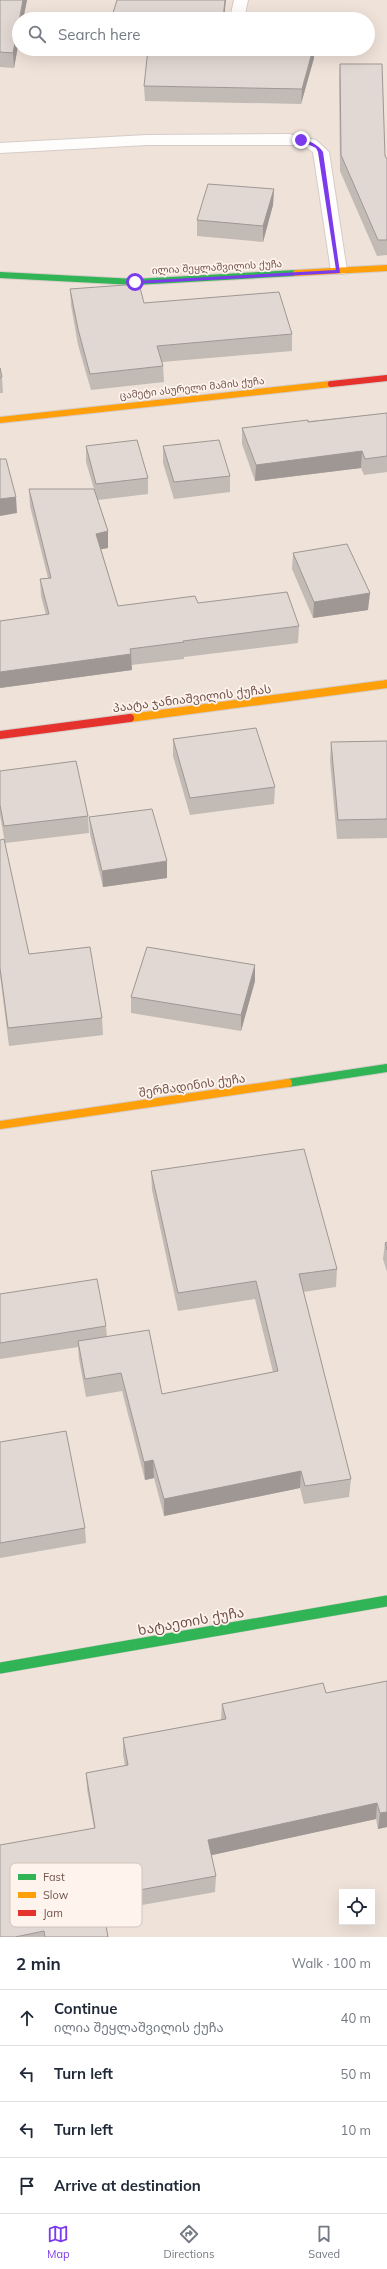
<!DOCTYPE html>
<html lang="en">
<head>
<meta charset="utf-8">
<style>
	body { margin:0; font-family:Mulish,"Noto Sans Georgian",sans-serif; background:#f6f6f7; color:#1f2937 }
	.controls { position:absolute; right:12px; bottom:12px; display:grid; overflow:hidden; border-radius:0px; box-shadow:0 4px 16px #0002 }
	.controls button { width:36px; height:36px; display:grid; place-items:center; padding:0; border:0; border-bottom:1px solid #e0e1e3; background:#fff; color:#1f2937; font:20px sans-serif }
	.stop { position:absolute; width:12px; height:12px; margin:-9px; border:3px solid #7c3aed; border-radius:50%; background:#fff }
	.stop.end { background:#7c3aed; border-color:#fff; box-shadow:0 1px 4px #0008 }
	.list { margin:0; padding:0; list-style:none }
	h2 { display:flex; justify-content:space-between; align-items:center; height:52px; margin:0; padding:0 16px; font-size:17px }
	h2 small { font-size:13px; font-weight:400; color:#747a83 }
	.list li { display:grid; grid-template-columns:26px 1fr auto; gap:12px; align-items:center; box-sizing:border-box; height:56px; padding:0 16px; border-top:1px solid #e0e1e3 }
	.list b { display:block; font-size:15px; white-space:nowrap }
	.list p { margin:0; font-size:13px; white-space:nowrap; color:#747a83 }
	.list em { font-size:13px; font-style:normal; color:#747a83 }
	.icon { flex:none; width:22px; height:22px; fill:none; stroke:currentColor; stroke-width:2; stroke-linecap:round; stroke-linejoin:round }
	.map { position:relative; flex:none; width:387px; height:1937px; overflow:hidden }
	.search { position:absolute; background:#fff; box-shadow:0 4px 16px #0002; left:12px; right:12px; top:12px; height:44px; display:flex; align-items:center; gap:10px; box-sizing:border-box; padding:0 14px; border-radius:22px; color:#747a83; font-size:15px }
	.sheet { height:276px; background:#fff }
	nav { display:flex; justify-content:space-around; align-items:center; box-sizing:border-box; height:56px; border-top:1px solid #e0e1e3; background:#fff; font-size:11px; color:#747a83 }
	nav a { display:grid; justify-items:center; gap:2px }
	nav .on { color:#7c3aed }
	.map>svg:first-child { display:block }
	.residential { fill:#efe2d9; fill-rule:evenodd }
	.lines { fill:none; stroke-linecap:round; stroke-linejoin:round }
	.lane-casing { stroke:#d5ccc8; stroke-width:2 }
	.street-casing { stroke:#d5ccc8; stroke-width:2 }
	.fast-far2-casing { stroke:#d5ccc8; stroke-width:8 }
	.fast-far1-casing { stroke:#d5ccc8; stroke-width:10 }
	.fast-casing { stroke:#d5ccc8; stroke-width:12 }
	.slow-far1-casing { stroke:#d5ccc8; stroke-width:8 }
	.slow-casing { stroke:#d5ccc8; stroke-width:10 }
	.jam-far1-casing { stroke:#d5ccc8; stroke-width:8 }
	.jam-casing { stroke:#d5ccc8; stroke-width:10 }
	.lane { fill:#fefdfc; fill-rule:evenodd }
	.street { fill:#fefdfc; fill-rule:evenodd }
	.fast-far2 { stroke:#30b455; stroke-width:6 }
	.fast-far1 { stroke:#30b455; stroke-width:8 }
	.fast { stroke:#30b455; stroke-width:11 }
	.slow-far1 { stroke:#ff9f0a; stroke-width:6 }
	.slow { stroke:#ff9f0a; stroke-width:8 }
	.jam-far1 { stroke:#e5322d; stroke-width:6 }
	.jam { stroke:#e5322d; stroke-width:8 }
	.wall { fill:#c2bab5 }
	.shaded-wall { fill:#9e9794 }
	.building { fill:#e2d8d3; stroke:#9e9794 }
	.route { fill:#7c3aed }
	.labels { text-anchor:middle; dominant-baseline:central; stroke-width:3.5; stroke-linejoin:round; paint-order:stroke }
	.far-street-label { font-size:10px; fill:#72544d; stroke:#fef4ed }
	.street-label { font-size:12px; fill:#72544d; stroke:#fef4ed }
	.near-street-label { font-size:14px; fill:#72544d; stroke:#fef4ed }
	.key { fill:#fef4ed; stroke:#d4c4bd; stroke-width:1 }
	.key-label { font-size:11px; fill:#72544d }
</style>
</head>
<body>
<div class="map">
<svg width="387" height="1937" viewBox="0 0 387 1937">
	<rect width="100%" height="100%" fill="#f6f1eb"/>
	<path class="residential" d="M0 0H387V1937H0ZM19 19H368V49H19ZM342 1892H372V1922H342Z"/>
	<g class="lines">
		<g class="lane-casing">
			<path id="lane" d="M289 134 316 140 329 152 347 271 345 274H333L331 271 313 152 302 145H147L0 153V143L147 135Z"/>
		</g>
		<g class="street-casing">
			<path id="street" d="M234 0H248L244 19H230Z"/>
		</g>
		<g class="fast-far2-casing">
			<path id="fast-far2" d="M0 275 135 282 296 273"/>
		</g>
		<g class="fast-far1-casing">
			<path id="fast-far1" d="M288 1083 387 1068"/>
		</g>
		<g class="fast-casing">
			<path id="fast" d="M0 1668 387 1601"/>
		</g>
		<g class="slow-far1-casing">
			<path id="slow-far1" d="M296 273 387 268
				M0 420 331 384"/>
		</g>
		<g class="slow-casing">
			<path id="slow" d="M130 718 387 684
				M0 1125 288 1083"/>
		</g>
		<g class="jam-far1-casing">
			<path id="jam-far1" d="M331 384 387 378"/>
		</g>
		<g class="jam-casing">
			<path id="jam" d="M0 735 130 718"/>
		</g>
		<use href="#lane" class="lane"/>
		<use href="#street" class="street"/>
		<use href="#fast-far2" class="fast-far2"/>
		<use href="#fast-far1" class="fast-far1"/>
		<use href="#fast" class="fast"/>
		<use href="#slow-far1" class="slow-far1"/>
		<use href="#slow" class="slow"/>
		<use href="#jam-far1" class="jam-far1"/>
		<use href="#jam" class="jam"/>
	</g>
	<path class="wall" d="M0 0H27L14 68 0 67Z
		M113 13 224 19H113Z
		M314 58 301 104 145 101 144 86Z
		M340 64 387 159V255L377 256 340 171 339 79Z
		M274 189 273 205 263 242 197 236V220Z
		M70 289 292 334V351L162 362 163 366 164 382 91 390 78 345 71 305Z
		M0 368 2 377 3 393H0Z
		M387 413V472L364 475 361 468 255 481 242 444V428Z
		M86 446 148 478V494L98 500 108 531V548L101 549 118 606 198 603 299 626 298 643 184 657V659L131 665 132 670 0 688V621L46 615 41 596 40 579 48 578 30 506 29 489H94L86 462Z
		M163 446 230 476V492L174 499 163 463Z
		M293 553 368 610 313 618 292 569Z
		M173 739 275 787 274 804 190 815 173 756Z
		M387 741V838L337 839 330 761 331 742Z
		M0 771 88 816 89 833 5 843 0 815Z
		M89 817 167 878 103 887 90 834Z
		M0 840 29 954 102 1018 103 1035 9 1046 0 975Z
		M255 981 241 1031 131 1013V997Z
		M151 1171 337 1269 336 1287 303 1292 351 1479 349 1497 304 1504 300 1488 164 1516 154 1478 145 1480 122 1391 86 1397 79 1359 78 1347 0 1359V1294L106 1326 107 1337 162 1394 273 1372 255 1299 178 1311 152 1190Z
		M387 1242V1272L383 1259 385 1243Z
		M0 1442 85 1528 86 1543 0 1558Z
		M387 1681V1827L378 1829 376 1819 211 1855 216 1876 215 1892 103 1912 108 1937H0L94 1828 87 1789 86 1773 125 1766 123 1754V1738L221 1720 222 1704 326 1693Z"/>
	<path class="shaded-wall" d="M23 0H27L23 19H20Z
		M225 0H226L224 19H223Z
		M19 22V40L14 68 13 53Z
		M313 49H314V58L301 104 302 89Z
		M274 189 273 205 263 242V226Z
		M362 451 361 468 255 481 256 465Z
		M16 497 17 513 0 516V499Z
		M108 531V548L97 550 96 534Z
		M370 593 368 610 313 618 314 602Z
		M131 654 132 670 0 688V672Z
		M167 861V878L103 887 102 871Z
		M255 965V981L241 1031V1015Z
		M153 1460 154 1478 145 1480 144 1462Z
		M301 1471 300 1488 164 1516V1499Z
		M377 1803 376 1819 208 1856V1840Z
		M387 1812V1827L378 1829 380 1813Z"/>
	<path class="building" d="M0 0H23L13 53 0 52Z
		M117 0H225L223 19H151V15L113 13Z
		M148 49H313L302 89 144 86Z
		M340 64H382L385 156 387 159V240H378L341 155Z
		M208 184 274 189 263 226 197 220Z
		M139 284 144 303 279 292 292 334 157 346 163 366 90 374 78 329 70 289Z
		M0 368 2 377 0 378Z
		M387 413V456L365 459 362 451 256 465 242 428 308 420V422Z
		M137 440 148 478 96 484 86 446Z
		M219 440 230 476 174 482 163 446Z
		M0 459H6L16 497 0 499Z
		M29 489H94L108 531 96 534 118 606 195 596 198 603 287 592 299 626 183 641 184 642 130 649 131 654 0 672V621L49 614 40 579 51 578Z
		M347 544 370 593 314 602 293 553Z
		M256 728 275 787 190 798 173 739Z
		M387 741V819L338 820 331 742Z
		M76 761 88 816 4 826 0 805V771Z
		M152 809 167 861 102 871 89 817Z
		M4 839 29 954 90 947 102 1018 8 1028 0 968V840Z
		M147 947 255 965 241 1015 131 997Z
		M304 1149 337 1269 299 1274 351 1479 305 1486 301 1471 164 1499 153 1460 144 1462 121 1373 85 1379 78 1341 149 1330 162 1394 278 1371 256 1281 178 1293 151 1171Z
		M387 1242V1250L385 1243Z
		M97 1279 106 1326 0 1343V1294Z
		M66 1431 85 1528 0 1543V1442Z
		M387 1681V1812L380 1813 377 1803 208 1840 216 1876 101 1897 108 1937H45L44 1931 15 1937H0V1845L95 1828 86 1773 128 1765 123 1738 226 1719 222 1704 323 1683 326 1693Z"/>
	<path class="route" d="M299 140C306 138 319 145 323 152L340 273 133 284 135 281 336 270 318 152 316 148Z"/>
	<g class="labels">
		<g class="far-street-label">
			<text transform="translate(217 267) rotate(-3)">ილია შეყლაშვილის ქუჩა</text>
			<text transform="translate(192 388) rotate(-6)">ცამეტი ასურელი მამის ქუჩა</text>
		</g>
		<g class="street-label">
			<text transform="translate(192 698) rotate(-7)">პაატა ჯანიაშვილის ქუჩას</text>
			<text transform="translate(192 1085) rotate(-8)">შერმადინის ქუჩა</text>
		</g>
		<g class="near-street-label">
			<text transform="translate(191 1621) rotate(-10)">ხატაეთის ქუჩა</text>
		</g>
	</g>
	<rect x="10" y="1863" width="132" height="64" rx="6" class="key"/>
	<rect x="18" y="1874" width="18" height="6" fill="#30b455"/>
	<rect x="18" y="1892" width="18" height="6" fill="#ff9f0a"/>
	<rect x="18" y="1910" width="18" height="6" fill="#e5322d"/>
	<g class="key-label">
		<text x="43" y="1881">Fast</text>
		<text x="43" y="1899">Slow</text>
		<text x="43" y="1917">Jam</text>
	</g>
</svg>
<div class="controls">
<button><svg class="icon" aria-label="locate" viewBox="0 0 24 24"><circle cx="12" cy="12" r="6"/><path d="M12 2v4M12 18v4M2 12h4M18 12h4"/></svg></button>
</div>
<div class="stop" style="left:135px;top:282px"></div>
<div class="stop end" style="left:301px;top:140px"></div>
<div class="search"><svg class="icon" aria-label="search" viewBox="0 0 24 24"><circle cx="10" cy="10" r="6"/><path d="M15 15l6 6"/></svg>Search here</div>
</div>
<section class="sheet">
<h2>2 min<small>Walk · 100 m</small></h2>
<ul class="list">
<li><svg class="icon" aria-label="ahead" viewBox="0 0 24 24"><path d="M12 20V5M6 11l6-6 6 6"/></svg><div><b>Continue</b><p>ილია შეყლაშვილის ქუჩა</p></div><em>40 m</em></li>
<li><svg class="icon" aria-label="left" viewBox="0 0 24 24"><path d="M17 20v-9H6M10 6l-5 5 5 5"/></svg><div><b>Turn left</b></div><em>50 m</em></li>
<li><svg class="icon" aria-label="left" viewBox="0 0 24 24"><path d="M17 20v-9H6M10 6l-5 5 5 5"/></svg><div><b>Turn left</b></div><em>10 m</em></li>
<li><svg class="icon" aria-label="arrive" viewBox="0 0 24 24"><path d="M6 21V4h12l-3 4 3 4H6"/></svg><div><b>Arrive at destination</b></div></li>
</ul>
</section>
<nav>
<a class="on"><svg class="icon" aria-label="map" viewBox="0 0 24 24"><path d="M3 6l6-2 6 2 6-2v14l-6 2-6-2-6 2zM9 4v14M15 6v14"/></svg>Map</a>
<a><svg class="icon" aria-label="directions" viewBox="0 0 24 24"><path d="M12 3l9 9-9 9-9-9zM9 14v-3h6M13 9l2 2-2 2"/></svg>Directions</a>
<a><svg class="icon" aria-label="saved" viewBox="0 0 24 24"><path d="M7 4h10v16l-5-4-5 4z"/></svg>Saved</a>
</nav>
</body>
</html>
